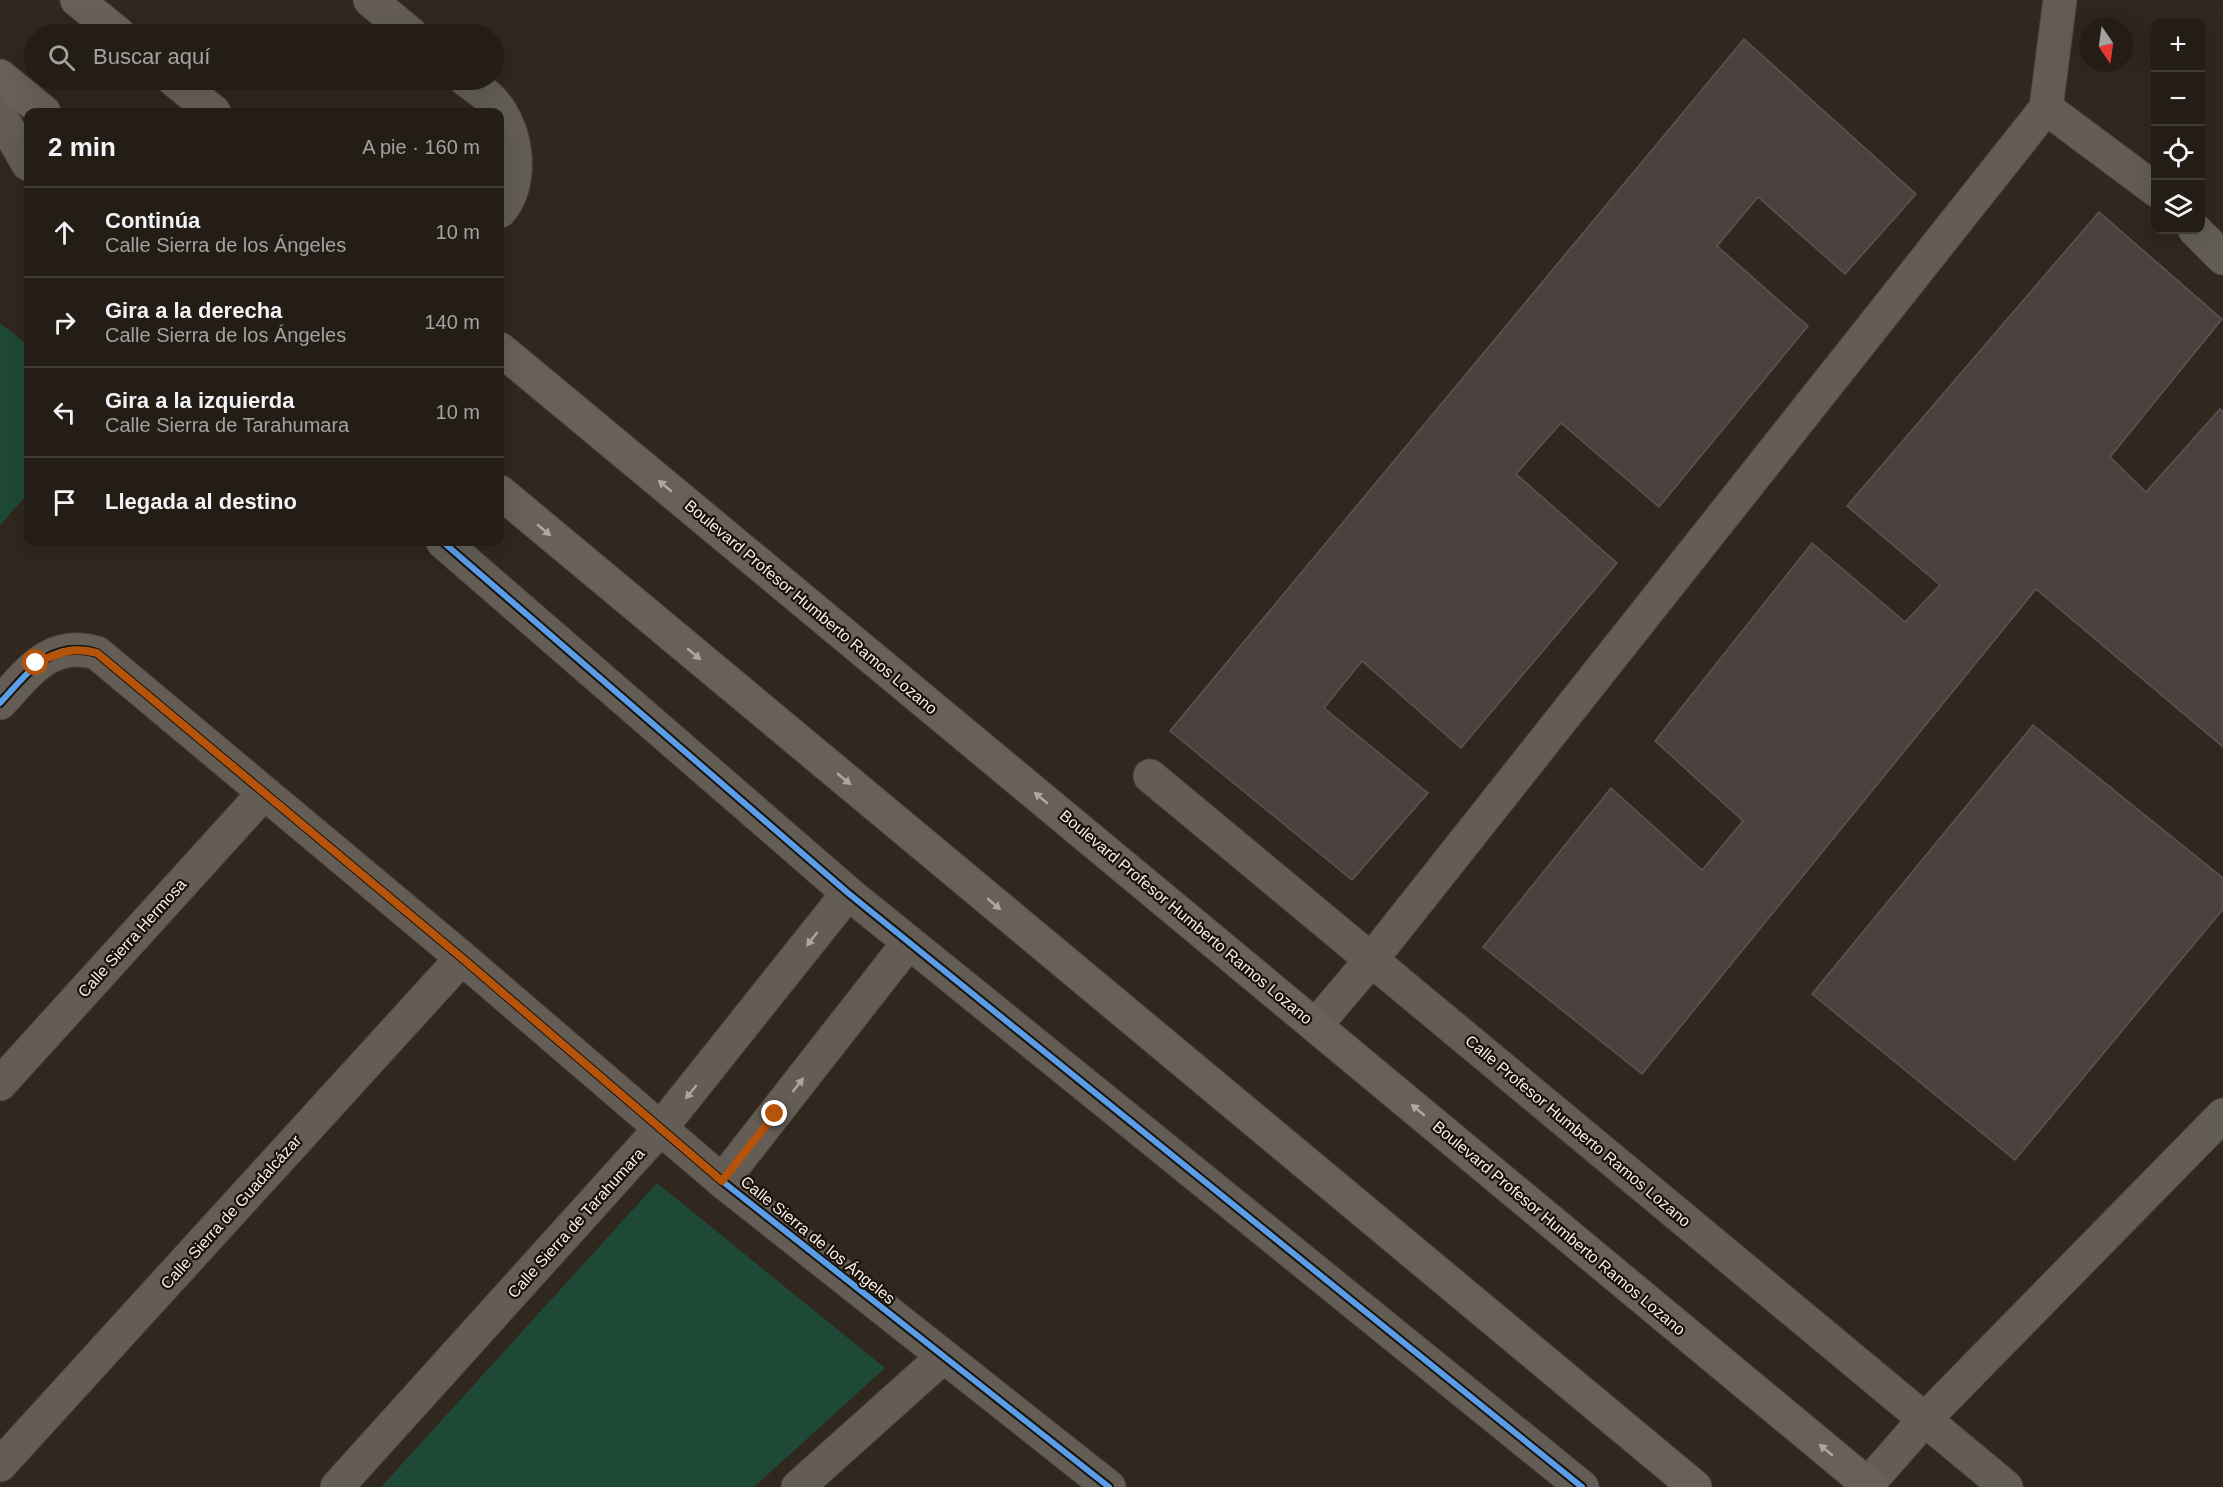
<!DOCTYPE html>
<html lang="es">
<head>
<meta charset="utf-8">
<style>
	body { margin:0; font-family:Arial,sans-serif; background:#302a23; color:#f1f3f6 }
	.controls { position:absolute; right:18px; top:18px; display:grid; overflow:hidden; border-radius:12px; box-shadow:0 6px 24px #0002 }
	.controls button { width:54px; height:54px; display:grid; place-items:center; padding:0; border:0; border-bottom:2px solid #413b35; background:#241d16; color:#f1f3f6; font:30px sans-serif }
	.compass { position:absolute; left:2079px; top:18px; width:54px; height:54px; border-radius:50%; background:#241d16; box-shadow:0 6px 24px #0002; rotate:167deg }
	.stop { position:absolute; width:18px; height:18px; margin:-14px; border:4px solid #b45309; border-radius:50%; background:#fff }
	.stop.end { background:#b45309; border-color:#fff; box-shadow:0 2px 6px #0008 }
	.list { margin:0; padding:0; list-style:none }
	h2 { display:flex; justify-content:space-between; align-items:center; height:78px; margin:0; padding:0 24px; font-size:26px }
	h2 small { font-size:20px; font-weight:400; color:#a3a2a1 }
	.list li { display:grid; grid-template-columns:39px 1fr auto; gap:18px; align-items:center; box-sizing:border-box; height:90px; padding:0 24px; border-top:2px solid #413b35 }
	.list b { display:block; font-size:22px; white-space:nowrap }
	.list p { margin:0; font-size:20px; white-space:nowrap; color:#a3a2a1 }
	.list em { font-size:20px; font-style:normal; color:#a3a2a1 }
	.icon { flex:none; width:33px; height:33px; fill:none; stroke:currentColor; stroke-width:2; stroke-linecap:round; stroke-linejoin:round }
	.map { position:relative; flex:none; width:2223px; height:1487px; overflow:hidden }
	.search { position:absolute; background:#241d16; box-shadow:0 6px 24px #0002; left:24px; top:24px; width:480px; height:66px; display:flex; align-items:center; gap:15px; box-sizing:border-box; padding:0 21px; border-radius:33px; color:#a3a2a1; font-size:22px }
	.panel { position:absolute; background:#241d16; box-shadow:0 6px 24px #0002; left:24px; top:108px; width:480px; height:438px; border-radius:12px }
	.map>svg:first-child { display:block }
	.green { fill:#1e4936 }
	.building { fill:#4b4240; stroke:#5d5452; stroke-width:1.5 }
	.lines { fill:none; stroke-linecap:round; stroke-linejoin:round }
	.minor-casing { stroke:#4c453e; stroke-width:35 }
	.major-casing { stroke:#4c453e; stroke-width:35 }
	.minor { stroke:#635d56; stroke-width:33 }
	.major { stroke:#6a5f59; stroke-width:33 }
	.cycleway-casing { stroke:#19120b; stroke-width:10 }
	.cycleway { stroke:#5a9eea; stroke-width:6 }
	.oneway { fill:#b2a79e }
	.oneway2 { fill:#aea69d }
	.route { stroke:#b45309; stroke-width:8 }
	.labels { text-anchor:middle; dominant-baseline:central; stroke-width:4.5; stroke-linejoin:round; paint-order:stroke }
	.street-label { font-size:16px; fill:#f9efe4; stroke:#19120b }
</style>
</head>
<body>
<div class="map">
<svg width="2223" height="1487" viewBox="0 0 2223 1487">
	<rect width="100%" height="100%" fill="#30271e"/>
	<path class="green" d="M0 323 28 345V494L0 525Z
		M657 1183 885 1368 754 1487H381Z"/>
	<path class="building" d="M1744 39 1916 194 1845 274 1758 197 1717 246 1808 326 1659 507 1561 423 1516 474 1617 563 1461 748 1362 661 1324 708 1428 793 1352 880 1170 731Z
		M2099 212 2222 319 2110 457 2146 492 2220 409 2223 411V747L2036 589 1642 1074 1483 947 1611 788 1702 870 1743 821 1655 741 1812 543 1905 622 1940 585 1847 506Z
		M2033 725 2223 878V909L2015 1160 1812 994Z"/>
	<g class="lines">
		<g class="minor-casing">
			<path id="minor" d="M370 0 411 34
				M466 80C475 87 487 94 494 103 518 131 524 183 500 211
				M2046 108 2156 190
				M0 115 28 164
				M2195 230 2223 258
				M443 542 848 893 1582 1487
				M0 703C28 673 50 639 97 653L462 958 722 1181 1109 1487
				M1150 776 2006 1487
				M1316 1025 1371 960 2046 108 2060 0
				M0 1084 264 793
				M722 1181 909 942
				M0 1465 462 958
				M1868 1484 1925 1419 2223 1115
				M337 1487 660 1129 848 893
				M798 1487 943 1357"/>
		</g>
		<g class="major-casing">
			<path id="major" d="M77 0 119 34
				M0 76 44 112
				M174 80 214 112
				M500 349 1871 1487
				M500 492 1695 1487"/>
		</g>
		<use href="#minor" class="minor"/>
		<use href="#major" class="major"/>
		<g class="cycleway-casing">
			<path id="cycleway" d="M443 542 848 893 1582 1487
				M0 703C28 673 50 639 97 653L462 958 722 1181 1109 1487"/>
		</g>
		<use href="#cycleway" class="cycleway"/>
	</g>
	<defs><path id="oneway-solid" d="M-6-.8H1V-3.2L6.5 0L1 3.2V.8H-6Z" transform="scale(1.5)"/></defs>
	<g class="oneway">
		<use href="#oneway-solid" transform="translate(665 486) rotate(-140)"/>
		<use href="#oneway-solid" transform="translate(544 530) rotate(40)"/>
		<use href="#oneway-solid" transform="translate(694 654) rotate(40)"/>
		<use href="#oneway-solid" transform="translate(844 779) rotate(40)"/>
		<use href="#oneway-solid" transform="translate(1041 798) rotate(-140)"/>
		<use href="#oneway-solid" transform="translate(994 904) rotate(40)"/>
		<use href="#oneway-solid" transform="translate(1418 1110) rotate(-140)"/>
		<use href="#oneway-solid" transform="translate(1826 1450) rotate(-140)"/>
	</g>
	<g class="oneway2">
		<use href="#oneway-solid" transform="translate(812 939) rotate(128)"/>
		<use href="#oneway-solid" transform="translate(798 1085) rotate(-52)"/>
		<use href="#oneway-solid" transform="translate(691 1092) rotate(129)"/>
	</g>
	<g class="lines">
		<path class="route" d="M36 663C58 653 73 646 97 653L462 958 722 1181 775 1114"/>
	</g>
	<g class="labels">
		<g class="street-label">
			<text transform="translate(811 607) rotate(40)">Boulevard Profesor Humberto Ramos Lozano</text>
			<text transform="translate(1186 917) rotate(40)">Boulevard Profesor Humberto Ramos Lozano</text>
			<text transform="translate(132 938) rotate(-48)">Calle Sierra Hermosa</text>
			<text transform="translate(1578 1131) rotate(40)">Calle Profesor Humberto Ramos Lozano</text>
			<text transform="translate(231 1212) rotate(-48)">Calle Sierra de Guadalcázar</text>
			<text transform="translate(576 1223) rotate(-48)">Calle Sierra de Tarahumara</text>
			<text transform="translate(1559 1228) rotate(40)">Boulevard Profesor Humberto Ramos Lozano</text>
			<text transform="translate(818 1240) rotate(39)">Calle Sierra de los Ángeles</text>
		</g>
	</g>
</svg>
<div class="controls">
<button>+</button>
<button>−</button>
<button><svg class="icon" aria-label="locate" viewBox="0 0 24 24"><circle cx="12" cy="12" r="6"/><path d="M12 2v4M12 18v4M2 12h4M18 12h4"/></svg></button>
<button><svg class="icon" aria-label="layers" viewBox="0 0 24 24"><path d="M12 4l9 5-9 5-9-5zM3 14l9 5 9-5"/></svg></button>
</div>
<svg class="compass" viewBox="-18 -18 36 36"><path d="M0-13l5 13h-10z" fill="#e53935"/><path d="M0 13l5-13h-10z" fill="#a3a2a1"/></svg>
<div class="stop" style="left:36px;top:663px"></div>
<div class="stop end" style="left:775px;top:1114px"></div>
<div class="search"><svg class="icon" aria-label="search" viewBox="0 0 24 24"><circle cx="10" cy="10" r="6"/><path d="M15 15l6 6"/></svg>Buscar aquí</div>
<section class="panel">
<h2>2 min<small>A pie · 160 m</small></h2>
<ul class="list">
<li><svg class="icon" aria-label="ahead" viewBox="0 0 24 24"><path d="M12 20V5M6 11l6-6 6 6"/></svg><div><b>Continúa</b><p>Calle Sierra de los Ángeles</p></div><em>10 m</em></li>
<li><svg class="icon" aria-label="right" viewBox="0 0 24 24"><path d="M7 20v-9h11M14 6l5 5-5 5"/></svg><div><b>Gira a la derecha</b><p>Calle Sierra de los Ángeles</p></div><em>140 m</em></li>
<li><svg class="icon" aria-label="left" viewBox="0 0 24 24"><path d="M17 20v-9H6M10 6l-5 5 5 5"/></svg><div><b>Gira a la izquierda</b><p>Calle Sierra de Tarahumara</p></div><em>10 m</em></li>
<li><svg class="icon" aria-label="arrive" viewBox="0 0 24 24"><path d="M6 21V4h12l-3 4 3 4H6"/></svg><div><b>Llegada al destino</b></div></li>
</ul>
</section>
</div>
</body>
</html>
